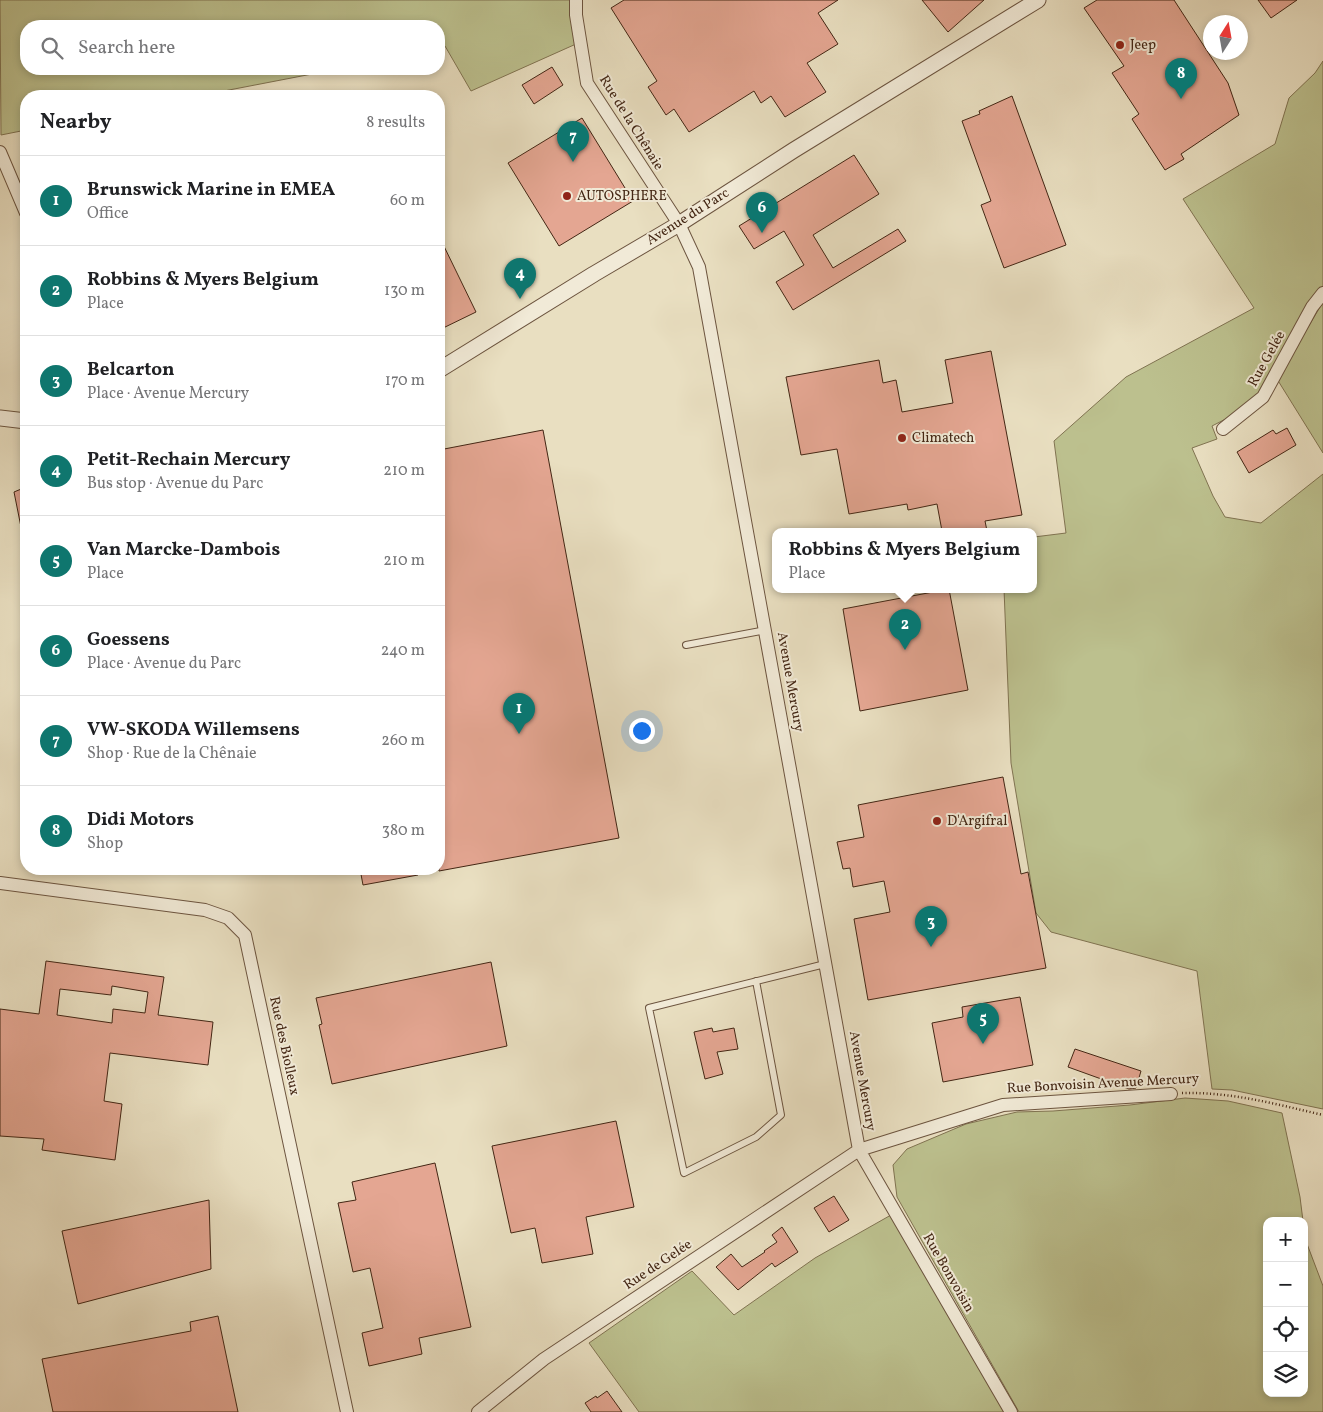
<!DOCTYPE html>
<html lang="en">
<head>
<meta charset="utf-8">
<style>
	body { margin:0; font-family:Vollkorn,serif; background:#f6f6f6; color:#202124 }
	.controls { position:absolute; right:15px; bottom:15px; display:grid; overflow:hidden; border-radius:10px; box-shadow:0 2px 8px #0003 }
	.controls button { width:45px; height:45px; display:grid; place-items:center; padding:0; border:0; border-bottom:1px solid #e0e0e0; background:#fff; color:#202124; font:25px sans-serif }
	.compass { position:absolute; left:1203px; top:15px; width:45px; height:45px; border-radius:50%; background:#fff; box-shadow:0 2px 8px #0003; rotate:11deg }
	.you { position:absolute; left:641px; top:730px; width:18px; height:18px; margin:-12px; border:4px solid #fff; border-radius:50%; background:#1a73e8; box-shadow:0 0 0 8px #1a73e833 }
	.badge { display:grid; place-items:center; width:32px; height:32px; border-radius:50%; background:#0f766e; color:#fff; font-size:16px; font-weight:700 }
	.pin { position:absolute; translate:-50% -41px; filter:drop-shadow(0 1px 2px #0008) }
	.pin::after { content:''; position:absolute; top:26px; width:18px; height:15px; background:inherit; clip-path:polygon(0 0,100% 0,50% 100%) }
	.popup { position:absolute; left:772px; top:528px; width:265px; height:65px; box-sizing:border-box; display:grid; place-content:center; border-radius:10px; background:#fff; filter:drop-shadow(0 1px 4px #0005); font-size:16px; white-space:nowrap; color:#757577 }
	.popup b { font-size:19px; color:#202124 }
	.popup::after { content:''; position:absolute; left:50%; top:100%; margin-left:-10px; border:10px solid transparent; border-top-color:#fff }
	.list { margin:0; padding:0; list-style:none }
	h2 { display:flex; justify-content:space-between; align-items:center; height:65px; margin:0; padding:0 20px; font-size:21px }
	h2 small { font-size:16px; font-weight:400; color:#757577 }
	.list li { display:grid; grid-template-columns:32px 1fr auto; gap:15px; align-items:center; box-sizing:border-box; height:90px; padding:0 20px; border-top:1px solid #e0e0e0 }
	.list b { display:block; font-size:19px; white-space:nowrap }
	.list p { margin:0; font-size:16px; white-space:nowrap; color:#757577 }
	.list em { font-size:16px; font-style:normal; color:#757577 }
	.icon { flex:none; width:28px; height:28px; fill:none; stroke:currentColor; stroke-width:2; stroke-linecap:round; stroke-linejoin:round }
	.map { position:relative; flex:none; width:1323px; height:1412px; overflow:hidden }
	.search { position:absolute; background:#fff; box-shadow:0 2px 8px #0003; left:20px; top:20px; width:425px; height:55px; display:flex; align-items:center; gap:12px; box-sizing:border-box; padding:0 18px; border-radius:20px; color:#757577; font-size:19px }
	.panel { position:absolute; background:#fff; box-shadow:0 2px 8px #0003; left:20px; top:90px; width:425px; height:785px; border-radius:20px }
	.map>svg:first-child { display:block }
	.green { fill:#bcc08e; stroke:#807351 }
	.building { fill:#e4a692; stroke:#432614; fill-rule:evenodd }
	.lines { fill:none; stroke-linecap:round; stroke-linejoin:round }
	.service-casing { stroke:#6c543f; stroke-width:8 }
	.minor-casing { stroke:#6c543f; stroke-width:14 }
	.tertiary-casing { stroke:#6c543f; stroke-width:17 }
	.path { stroke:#432614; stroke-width:2.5; stroke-dasharray:1 2.5; stroke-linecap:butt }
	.service { stroke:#f1ead7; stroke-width:6 }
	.minor { stroke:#f1ead7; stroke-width:12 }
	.tertiary { stroke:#f1ead7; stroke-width:15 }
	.poi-dot { fill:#8f2418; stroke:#f1ead7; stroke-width:2 }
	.labels { text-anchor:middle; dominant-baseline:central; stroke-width:4; stroke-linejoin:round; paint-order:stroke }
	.poi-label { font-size:14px; fill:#432614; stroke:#f1ead7; text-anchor:start }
	.street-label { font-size:14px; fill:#432614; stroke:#f1ead7 }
</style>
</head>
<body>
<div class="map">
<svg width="1323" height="1412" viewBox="0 0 1323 1412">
	<rect width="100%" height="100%" fill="#e9dfc1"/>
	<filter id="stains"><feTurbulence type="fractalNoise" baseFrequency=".004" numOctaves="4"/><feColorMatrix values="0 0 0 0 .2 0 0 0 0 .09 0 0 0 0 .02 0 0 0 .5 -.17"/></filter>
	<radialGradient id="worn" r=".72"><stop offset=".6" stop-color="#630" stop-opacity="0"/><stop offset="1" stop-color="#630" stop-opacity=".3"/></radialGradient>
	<path class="green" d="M0 0H576V44L471 91 445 46 439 47V26H26V69H338L198 96H26V130L1 135Z
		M1323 61V287L1270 376 1249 407 1212 426 1217 439 1192 448 1213 496 1225 517 1261 523 1323 474V1109L1232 1090 1212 1089 1197 971 1051 932 1036 913 1011 763 1004 589H1034V537L1066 533 1054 441 1126 377 1254 308 1183 199 1275 144 1289 98 1315 73Z
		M1323 302V453L1277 379Z
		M1185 1098 1228 1101 1282 1113 1300 1197 1303 1221H1267V1393H1304V1236L1323 1286V1412H1019L897 1197 893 1165 907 1149 966 1124 1017 1112 1053 1111 1130 1105Z
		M891 1215 1006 1412H639L589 1343 692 1271 734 1315 815 1258Z"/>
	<path class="building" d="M624 0H838L818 13 838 44 807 63 826 92 785 117 771 96 761 103 754 91 689 132 674 109 666 115 648 87 657 81 611 8Z
		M922 0H984L948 32Z
		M1097 0H1174L1228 83 1239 115 1181 154 1184 159 1165 170 1132 119 1139 114 1112 73 1124 66 1084 8Z
		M1258 0H1297L1271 18Z
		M552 67 563 85 534 104 522 85Z
		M1012 96 1066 245 1004 268 981 205 991 201 962 121 980 114 979 111Z
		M582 118 633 201 559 246 508 163Z
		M854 155 879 194 813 235 833 268 898 229 906 241 793 310 776 282 804 265 784 231 754 249 739 226Z
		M439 236 476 312 439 330Z
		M991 351 1022 515 985 521 987 531H942L937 504 908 510 907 504 849 514 837 449 801 455 786 377 879 360 883 383 896 380 902 412 953 403 945 360Z
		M1287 428 1296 445 1249 473 1237 452 1273 430 1276 434Z
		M543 430 619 838 439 871V450Z
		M26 487V526L21 527 14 492Z
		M949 589 968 690 860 711 843 609Z
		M1003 777 1021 874 1028 872 1046 968 868 1000 854 919 890 912 884 881 853 887 850 868 843 869 837 842 864 837 858 805Z
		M360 869H417L418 875 363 885Z
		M46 961 164 977 158 1015 213 1022 208 1065 110 1053 104 1101 122 1104 115 1160 42 1150 44 1139 0 1136V1009L39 1014ZM112 986 148 992 145 1013 113 1009 112 1023 57 1015 60 989 111 995Z
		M491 962 507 1046 332 1084 319 1025 322 1024 316 998Z
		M1020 997 1033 1065 943 1082 932 1023 963 1017 962 1007Z
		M712 1028 713 1032 734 1028 738 1049 717 1052 723 1074 705 1079 694 1032Z
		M1075 1049 1141 1071 1136 1088 1129 1089 1068 1067Z
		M616 1121 634 1207 586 1217 593 1254 542 1263 535 1228 511 1233 492 1146Z
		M435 1163 471 1327 419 1338 422 1354 369 1366 362 1333 383 1328 370 1268 353 1272 338 1203 356 1200 352 1182Z
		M834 1196 849 1220 829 1232 814 1208Z
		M209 1200 211 1269 78 1304 62 1231Z
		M782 1227 798 1252 775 1267 772 1263 738 1290 716 1267 731 1254 742 1267 765 1252 764 1251 777 1242 772 1235Z
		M218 1316 238 1412H53L42 1359 191 1331 190 1322Z
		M607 1391 622 1412H591L585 1403 596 1396 597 1398Z"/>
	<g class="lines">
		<g class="service-casing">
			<path id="service" d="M686 645 766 630
				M756 981 781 1115 756 1137 684 1173 649 1008 825 964"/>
		</g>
		<g class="minor-casing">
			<path id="minor" d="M576 0V15L587 83 679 224 699 267 859 1150 1011 1412
				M0 152 26 213
				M1223 429 1263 397 1312 307 1323 293
				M0 883 205 910 228 918 245 935 347 1412
				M478 1412 544 1359 859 1150 1003 1105 1171 1094"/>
		</g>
		<g class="tertiary-casing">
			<path id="tertiary" d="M439 370 594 274 679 224 794 150 1038 0
				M0 418 26 421"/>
		</g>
		<path class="path" d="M1182 1093C1233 1092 1275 1104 1323 1115"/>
		<use href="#service" class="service"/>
		<use href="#minor" class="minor"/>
		<use href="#tertiary" class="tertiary"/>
	</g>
	<g class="poi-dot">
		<circle cx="1120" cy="45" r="5"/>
		<circle cx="567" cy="196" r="5"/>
		<circle cx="902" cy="438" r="5"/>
		<circle cx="937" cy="821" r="5"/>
	</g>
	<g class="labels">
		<g class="poi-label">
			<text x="1130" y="45">Jeep</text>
			<text x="577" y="196">AUTOSPHERE</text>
			<text x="912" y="438">Climatech</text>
			<text x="947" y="821">D'Argifral</text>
		</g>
		<g class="street-label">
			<text transform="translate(631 123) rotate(58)">Rue de la Chênaie</text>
			<text transform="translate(688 217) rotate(-32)">Avenue du Parc</text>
			<text transform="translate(1267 359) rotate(-61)">Rue Gelée</text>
			<text transform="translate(790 682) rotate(80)">Avenue Mercury</text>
			<text transform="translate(284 1046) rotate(78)">Rue des Biolleux</text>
			<text transform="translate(862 1081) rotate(80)">Avenue Mercury</text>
			<text transform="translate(1103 1084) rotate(-3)">Rue Bonvoisin Avenue Mercury</text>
			<text transform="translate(658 1265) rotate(-34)">Rue de Gelée</text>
			<text transform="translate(948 1273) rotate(60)">Rue Bonvoisin</text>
		</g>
	</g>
	<rect width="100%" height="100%" filter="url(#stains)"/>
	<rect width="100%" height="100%" fill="url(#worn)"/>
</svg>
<div class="controls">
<button>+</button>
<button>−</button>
<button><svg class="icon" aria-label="locate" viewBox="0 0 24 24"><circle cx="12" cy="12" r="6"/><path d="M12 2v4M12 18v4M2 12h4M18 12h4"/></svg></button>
<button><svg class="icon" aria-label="layers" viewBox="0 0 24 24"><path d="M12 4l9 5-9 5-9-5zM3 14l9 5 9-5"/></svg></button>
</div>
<svg class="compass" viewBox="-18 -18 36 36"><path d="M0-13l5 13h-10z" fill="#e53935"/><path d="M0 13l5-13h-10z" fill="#757577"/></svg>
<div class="you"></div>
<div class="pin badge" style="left:519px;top:734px">1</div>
<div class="pin badge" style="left:905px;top:650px">2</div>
<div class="popup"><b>Robbins &amp; Myers Belgium</b>Place</div>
<div class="pin badge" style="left:931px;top:947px">3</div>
<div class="pin badge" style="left:520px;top:299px">4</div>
<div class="pin badge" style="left:983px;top:1044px">5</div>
<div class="pin badge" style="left:762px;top:233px">6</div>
<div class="pin badge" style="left:573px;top:162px">7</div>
<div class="pin badge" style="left:1181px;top:99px">8</div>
<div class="search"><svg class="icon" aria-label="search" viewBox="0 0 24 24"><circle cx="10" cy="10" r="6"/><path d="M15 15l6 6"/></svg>Search here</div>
<section class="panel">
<h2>Nearby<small>8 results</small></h2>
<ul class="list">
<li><span class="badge">1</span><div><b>Brunswick Marine in EMEA</b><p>Office</p></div><em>60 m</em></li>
<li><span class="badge">2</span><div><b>Robbins &amp; Myers Belgium</b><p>Place</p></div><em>130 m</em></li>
<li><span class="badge">3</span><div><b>Belcarton</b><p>Place · Avenue Mercury</p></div><em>170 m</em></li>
<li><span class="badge">4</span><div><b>Petit-Rechain Mercury</b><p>Bus stop · Avenue du Parc</p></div><em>210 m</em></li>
<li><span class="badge">5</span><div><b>Van Marcke-Dambois</b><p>Place</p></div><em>210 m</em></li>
<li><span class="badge">6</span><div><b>Goessens</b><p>Place · Avenue du Parc</p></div><em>240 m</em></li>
<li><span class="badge">7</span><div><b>VW-SKODA Willemsens</b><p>Shop · Rue de la Chênaie</p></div><em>260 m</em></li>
<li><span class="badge">8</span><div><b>Didi Motors</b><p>Shop</p></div><em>380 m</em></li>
</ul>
</section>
</div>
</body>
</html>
